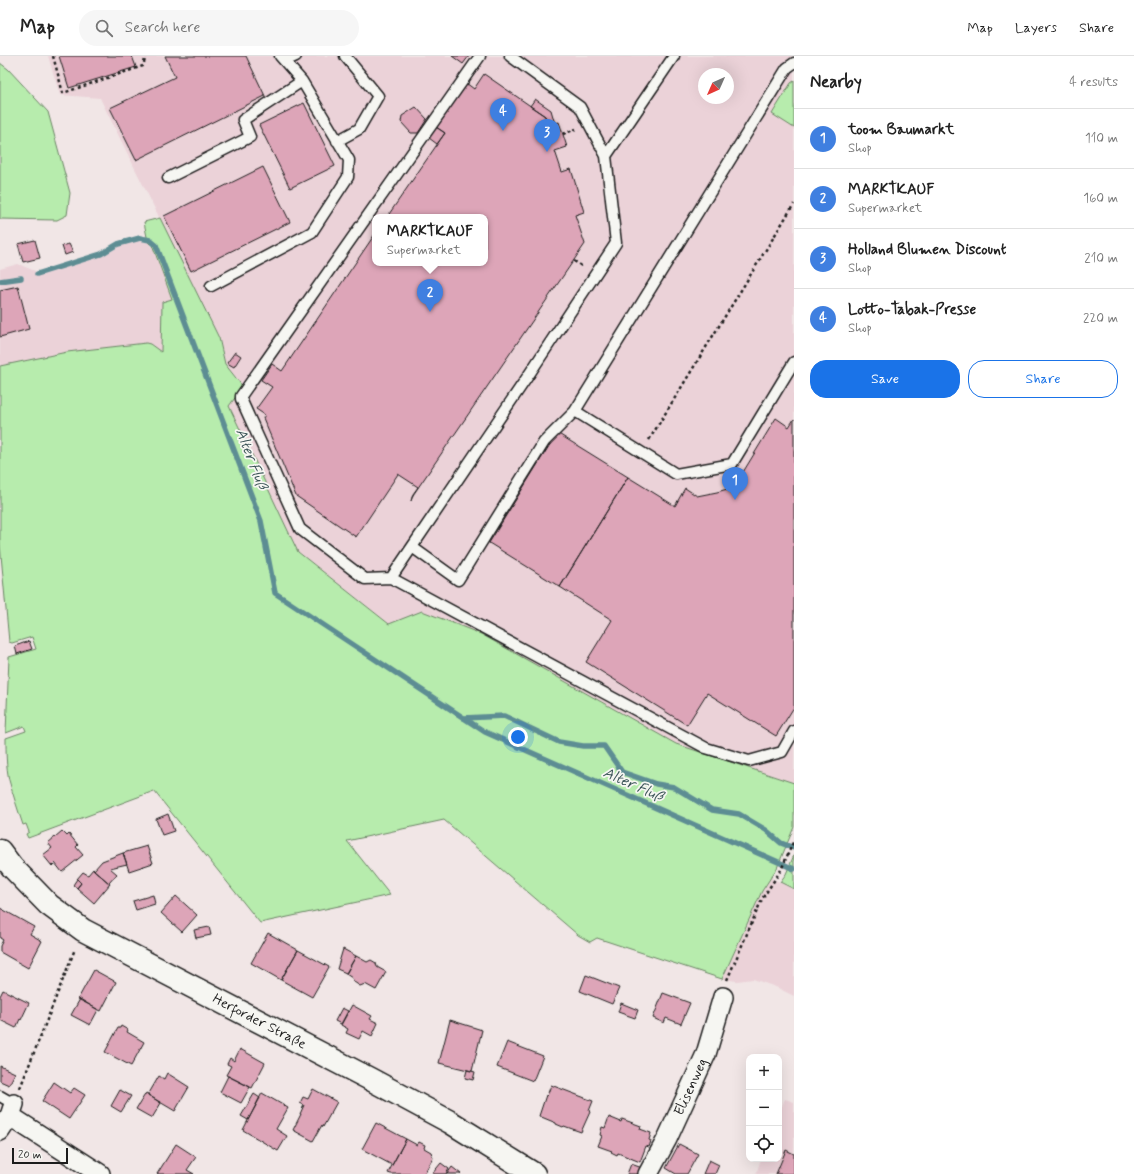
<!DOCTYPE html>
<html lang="en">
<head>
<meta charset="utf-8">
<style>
	body { margin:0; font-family:Mynerve,sans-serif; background:#f6f6f6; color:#222 }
	.controls { position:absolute; right:12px; bottom:12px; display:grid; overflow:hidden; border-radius:8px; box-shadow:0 4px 16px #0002 }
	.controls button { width:36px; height:36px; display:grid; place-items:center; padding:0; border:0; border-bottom:1px solid #e0e0e0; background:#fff; color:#222; font:20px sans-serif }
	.compass { position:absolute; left:698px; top:12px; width:36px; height:36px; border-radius:50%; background:#fff; box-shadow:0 4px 16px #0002; rotate:225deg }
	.scale { position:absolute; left:12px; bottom:10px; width:56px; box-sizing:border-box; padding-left:4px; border:2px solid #1c1c1c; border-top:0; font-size:11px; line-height:14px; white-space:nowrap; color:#1c1c1c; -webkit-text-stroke:3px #f6f6f2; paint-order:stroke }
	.you { position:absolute; left:518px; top:681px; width:14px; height:14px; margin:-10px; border:3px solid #fff; border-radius:50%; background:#1a73e8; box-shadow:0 0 0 6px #1a73e833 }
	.badge { display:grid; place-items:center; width:26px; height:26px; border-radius:50%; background:#1a73e8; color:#fff; font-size:13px; font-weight:700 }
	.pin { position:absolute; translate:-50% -33px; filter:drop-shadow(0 1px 2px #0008) }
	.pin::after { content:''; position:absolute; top:21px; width:14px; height:12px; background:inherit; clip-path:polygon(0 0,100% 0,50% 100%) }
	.popup { position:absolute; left:372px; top:158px; width:116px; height:52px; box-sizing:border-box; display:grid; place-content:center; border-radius:8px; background:#fff; filter:drop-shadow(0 1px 3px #0005); font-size:13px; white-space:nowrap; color:#767676 }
	.popup b { font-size:15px; color:#222 }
	.popup::after { content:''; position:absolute; left:50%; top:100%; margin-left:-8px; border:8px solid transparent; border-top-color:#fff }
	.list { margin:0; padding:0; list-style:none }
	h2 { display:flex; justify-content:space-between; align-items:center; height:52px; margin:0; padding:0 16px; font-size:17px }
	h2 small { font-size:13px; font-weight:400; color:#767676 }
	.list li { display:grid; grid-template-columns:26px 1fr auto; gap:12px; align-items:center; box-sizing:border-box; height:60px; padding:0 16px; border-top:1px solid #e0e0e0 }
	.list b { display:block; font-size:15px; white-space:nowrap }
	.list p { margin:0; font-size:13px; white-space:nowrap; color:#767676 }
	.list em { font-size:13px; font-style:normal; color:#767676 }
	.actions { display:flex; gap:8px; padding:12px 16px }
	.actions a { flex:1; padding:9px 0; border:1px solid #1a73e8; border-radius:16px; text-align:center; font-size:14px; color:#1a73e8 }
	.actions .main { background:#1a73e8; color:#fff }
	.icon { flex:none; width:22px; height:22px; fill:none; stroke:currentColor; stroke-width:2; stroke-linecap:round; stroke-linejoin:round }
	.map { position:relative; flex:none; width:794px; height:1118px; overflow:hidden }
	header { display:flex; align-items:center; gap:24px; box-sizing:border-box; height:56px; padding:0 20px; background:#fff; border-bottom:1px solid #e0e0e0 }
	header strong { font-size:19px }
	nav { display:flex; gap:22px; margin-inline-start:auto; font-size:14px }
	.search { width:280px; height:36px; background:#f6f6f6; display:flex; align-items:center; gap:10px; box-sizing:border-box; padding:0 14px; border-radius:22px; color:#767676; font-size:15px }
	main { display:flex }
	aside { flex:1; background:#fff }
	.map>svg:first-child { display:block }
	.built { fill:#ebd2d8; fill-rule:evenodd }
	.green { fill:#b7ecad; stroke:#6a8464 }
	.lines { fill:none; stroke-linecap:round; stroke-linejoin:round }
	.stream { stroke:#5d8d93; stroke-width:5.5 }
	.building { fill:#dda5b8; stroke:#1c1c1c }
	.service-casing { stroke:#1c1c1c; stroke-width:13 }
	.minor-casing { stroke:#1c1c1c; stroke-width:22 }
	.primary-casing { stroke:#1c1c1c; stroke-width:25 }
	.path { stroke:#1c1c1c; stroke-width:2.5; stroke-dasharray:3 3; stroke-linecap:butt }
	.service { stroke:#f6f6f2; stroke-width:10 }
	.minor { stroke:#f6f6f2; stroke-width:19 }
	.primary { stroke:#f6f6f2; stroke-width:22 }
	.labels { text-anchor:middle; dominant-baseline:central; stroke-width:3.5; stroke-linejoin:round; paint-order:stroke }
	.street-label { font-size:14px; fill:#1c1c1c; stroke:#f6f6f2 }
	.water-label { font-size:15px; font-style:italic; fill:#3c5558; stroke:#f6f6f2 }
</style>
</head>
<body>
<header>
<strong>Map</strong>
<div class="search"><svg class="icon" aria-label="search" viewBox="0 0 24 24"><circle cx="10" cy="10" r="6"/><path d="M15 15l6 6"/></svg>Search here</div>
<nav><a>Map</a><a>Layers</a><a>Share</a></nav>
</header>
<main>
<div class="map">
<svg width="794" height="1118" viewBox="0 0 794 1118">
	<rect width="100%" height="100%" fill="#f1e6e6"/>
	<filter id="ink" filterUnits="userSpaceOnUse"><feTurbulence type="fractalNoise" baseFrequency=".025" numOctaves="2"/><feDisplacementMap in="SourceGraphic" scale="8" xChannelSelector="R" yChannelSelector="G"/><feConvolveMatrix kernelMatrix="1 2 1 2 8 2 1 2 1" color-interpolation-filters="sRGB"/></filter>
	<g filter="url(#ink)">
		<path class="built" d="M48 0H791L794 6V727L676 688 481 578 389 568 298 496 229 350 243 330 225 308 219 282 100 42 60 39ZM704 18H728V42H704ZM375 161H485V207H375Z
			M139 184 148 186 152 191 172 243 162 246 161 297 150 288 146 287 67 296 0 310V213L18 208 35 215 37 220 104 199 120 190Z
			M771 822 794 833V940L776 931 753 923 737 925 722 923 762 835Z
			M785 1043 794 1046V1118H756L761 1103H779V1057Z"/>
		<path class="green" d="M0 7 8 13 48 56 70 137 67 159 57 164 0 163Z
			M794 25V72L772 58 791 27Z
			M160 162 219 282 225 308 243 331 229 350 298 496 389 568 422 555 481 578 676 688 794 727V771L777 812 762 835 722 923 597 882 590 886 578 879 444 764 347 785 390 839 260 867 154 735 28 782 26 778 29 776 26 768 23 769C18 754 13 739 9 724 6 710 6 696 6 682L26 675 24 670 6 677 9 601 36 593 32 581 12 587 9 586 0 488V310L67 296 146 287 150 288 161 296 162 246 172 243 153 191 148 186 144 166Z
			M794 799V833L780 826 786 818Z"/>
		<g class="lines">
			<path class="stream" d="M37 218 101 198 118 188 140 182 150 184 156 189 261 465 275 537 485 676 794 813
				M0 225 21 222
				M464 662 504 660 559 686 583 690H604L622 716 656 728 674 731 712 754 739 758 766 774 781 787 794 792"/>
		</g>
		<path class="building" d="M59 0H132L136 11 69 32Z
			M165 0H246L265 40 136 104 110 52 175 21Z
			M452 0H469L463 8Z
			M484 18 545 60 548 70 559 66 567 91 555 95 562 116 571 113 584 156 575 159 585 188 413 439 411 445 413 438 418 431 398 418 356 481 296 440 263 362 265 359 256 353 272 331 261 324 272 308 282 315 375 178V207H485V161H387L445 77 436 71 466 27 474 33Z
			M535 43 551 54 555 68 548 70 545 60 530 50Z
			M304 47 335 110 290 132 259 69Z
			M416 51 427 63 418 77H411L401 66 402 60Z
			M436 71 445 77 437 88 429 82Z
			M263 111 290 166 191 215 164 160Z
			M35 184 40 202 23 206 18 188Z
			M69 188 73 196 65 199 62 190Z
			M18 230 29 273 0 281V234Z
			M235 296 241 300 234 311 227 307Z
			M776 362 789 371 794 363V651L776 680 707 637 687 669 586 606 612 564 560 531 628 421 675 450 685 432 697 440 717 436 734 431Z
			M557 377 628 421 560 531 489 487Z
			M29 585 32 593 17 598 15 590Z
			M168 758 174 775 162 779 156 763Z
			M62 775 67 780 69 778 78 789 76 791 83 799 62 816 55 807 52 810 43 799 52 792 48 787Z
			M147 790 153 807 129 815 123 797Z
			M123 797 127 808 110 812 117 818 109 827 94 814 102 805Z
			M93 813 110 828 94 847 77 832 81 827 77 823 83 816 88 819Z
			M77 823 81 827 77 832 73 829Z
			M153 839 155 848 136 854 133 845Z
			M176 840 197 859 182 876 161 857Z
			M0 852 34 871 30 878 42 885 28 912 0 896V890L3 884 0 882Z
			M209 871 211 879 196 882 194 874Z
			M268 877 298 894 281 924 251 907Z
			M343 893 356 900 346 917 337 913Z
			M298 894 329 911 312 941 281 924Z
			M356 900 367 906 371 904 376 907 377 911 386 916 376 934 365 928 360 930 354 926 352 922 346 918Z
			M94 914 116 926 101 955 78 943Z
			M586 919 619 932 612 948 580 935Z
			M3 934 29 947 21 964 20 963 16 972 0 964V940Z
			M663 937 690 947 681 968 666 962 664 967 653 962Z
			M80 943 98 954 90 969 71 959Z
			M621 947 638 954 635 962 618 956Z
			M352 949 372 960 370 963 378 967 372 980 363 975 359 983 346 977 348 973 341 969Z
			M342 952 348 955 341 968 335 965Z
			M450 964 482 974 472 1015 439 1007Z
			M121 970 128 974 127 976 144 986 131 1010 105 996 118 972H120Z
			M507 986 543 1000 533 1025 497 1011Z
			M240 993 265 1007 252 1032 226 1019 231 1010 227 1008 230 1002 234 1005Z
			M0 1010 15 1017 9 1029 0 1025Z
			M467 1014 475 1016 473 1024 465 1022Z
			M167 1017 189 1031 175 1055 148 1039 159 1020 164 1023Z
			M228 1020 250 1031 241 1047 220 1036Z
			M54 1026 70 1037 74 1032 85 1039 69 1063 42 1045Z
			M551 1029 593 1045 589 1055 590 1056 581 1076 564 1070 563 1071 556 1068V1067L539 1060 546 1039 547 1040Z
			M313 1033 337 1046 323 1071 322 1069 313 1085 293 1074 301 1058H300L304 1049 300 1047 303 1041 308 1043Z
			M120 1034 131 1040 121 1056 111 1050Z
			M146 1037 148 1038V1039L161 1047 152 1062 136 1053Z
			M262 1037 288 1052 276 1073 287 1080 278 1095 243 1074Z
			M254 1038 260 1042 248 1064 241 1060Z
			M609 1061 621 1066 622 1063 641 1070 640 1073 651 1077 649 1084 651 1085 649 1091 646 1090 640 1106 618 1097 617 1099 611 1096 612 1095 598 1090 602 1080 600 1079 602 1071 605 1072Z
			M376 1067 406 1083 392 1109 362 1093Z
			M406 1083 417 1089 419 1086 425 1089 424 1092 431 1096 433 1102 424 1118H391L388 1117Z
			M176 1088 196 1101 187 1114 194 1118H157Z
			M679 1088 698 1098 687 1118H676L666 1112Z
			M786 1094 794 1098V1118H776Z
			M709 1104 719 1109 715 1118H703Z
			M441 1107 449 1113 446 1118H432Z
			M631 1108 645 1113 642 1118H627Z
			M452 1111 461 1118H447Z"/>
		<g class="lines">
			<g class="service-casing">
				<path id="service" d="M510 0 580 51 606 100
					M674 0 606 100 616 187 526 323 412 491 458 524 544 386 575 355 787 12 794 7
					M285 5 296 0
					M337 85 359 73 378 40 345 0
					M168 122 250 81 243 64 302 25
					M211 230 312 176 348 121 349 104 302 25 280 0
					M575 355 676 418 732 408 794 306
					M412 491 391 522 365 523 300 473 241 343V340L480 0
					M391 522 706 692 749 705 782 696 794 675
					M0 1040 14 1048"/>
			</g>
			<g class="minor-casing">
				<g id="minor">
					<path d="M10 1060 100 1118"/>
					<path d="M0 1075 10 1060 14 1048"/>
					<path id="s1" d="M648 1118 667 1083 706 998 723 941"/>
				</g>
			</g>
			<g class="primary-casing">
				<g id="primary">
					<path id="s2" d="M0 795 12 811 49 849 83 874 370 1023 450 1066 534 1118"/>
				</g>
			</g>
			<path class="path" d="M53 0 63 37 143 10 146 0
				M563 78 576 73
				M574 205 583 211
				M649 384 794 148
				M727 924 762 843 781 814 794 784
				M20 1032 75 893"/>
			<use href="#service" class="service"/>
			<use href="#minor" class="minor"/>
			<use href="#primary" class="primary"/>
		</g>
	</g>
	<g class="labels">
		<g class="street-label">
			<text stroke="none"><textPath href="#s2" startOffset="314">Herforder Straße</textPath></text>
			<text stroke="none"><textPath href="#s1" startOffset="97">Elisenweg</textPath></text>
		</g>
		<g class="water-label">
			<text transform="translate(251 403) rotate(69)">Alter Fluß</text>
			<text transform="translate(633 729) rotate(24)">Alter Fluß</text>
		</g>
	</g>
</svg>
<div class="controls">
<button>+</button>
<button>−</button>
<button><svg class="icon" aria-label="locate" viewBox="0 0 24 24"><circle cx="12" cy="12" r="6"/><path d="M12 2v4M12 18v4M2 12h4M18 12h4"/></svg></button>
</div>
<svg class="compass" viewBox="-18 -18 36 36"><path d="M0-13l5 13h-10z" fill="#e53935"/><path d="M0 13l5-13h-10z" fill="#767676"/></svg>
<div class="scale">20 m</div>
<div class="you"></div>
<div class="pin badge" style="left:735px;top:444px;background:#3f7fe0">1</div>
<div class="pin badge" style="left:430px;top:256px;background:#3f7fe0">2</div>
<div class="popup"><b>MARKTKAUF</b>Supermarket</div>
<div class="pin badge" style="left:547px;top:96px;background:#3f7fe0">3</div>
<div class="pin badge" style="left:503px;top:75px;background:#3f7fe0">4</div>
</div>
<aside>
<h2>Nearby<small>4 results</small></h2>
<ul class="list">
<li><span class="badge" style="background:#3f7fe0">1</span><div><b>toom Baumarkt</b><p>Shop</p></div><em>110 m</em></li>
<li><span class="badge" style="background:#3f7fe0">2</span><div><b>MARKTKAUF</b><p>Supermarket</p></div><em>160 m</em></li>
<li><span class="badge" style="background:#3f7fe0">3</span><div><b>Holland Blumen Discount</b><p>Shop</p></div><em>210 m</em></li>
<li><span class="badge" style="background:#3f7fe0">4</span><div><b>Lotto-Tabak-Presse</b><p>Shop</p></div><em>220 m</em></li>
</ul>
<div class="actions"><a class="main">Save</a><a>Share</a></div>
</aside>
</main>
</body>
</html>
